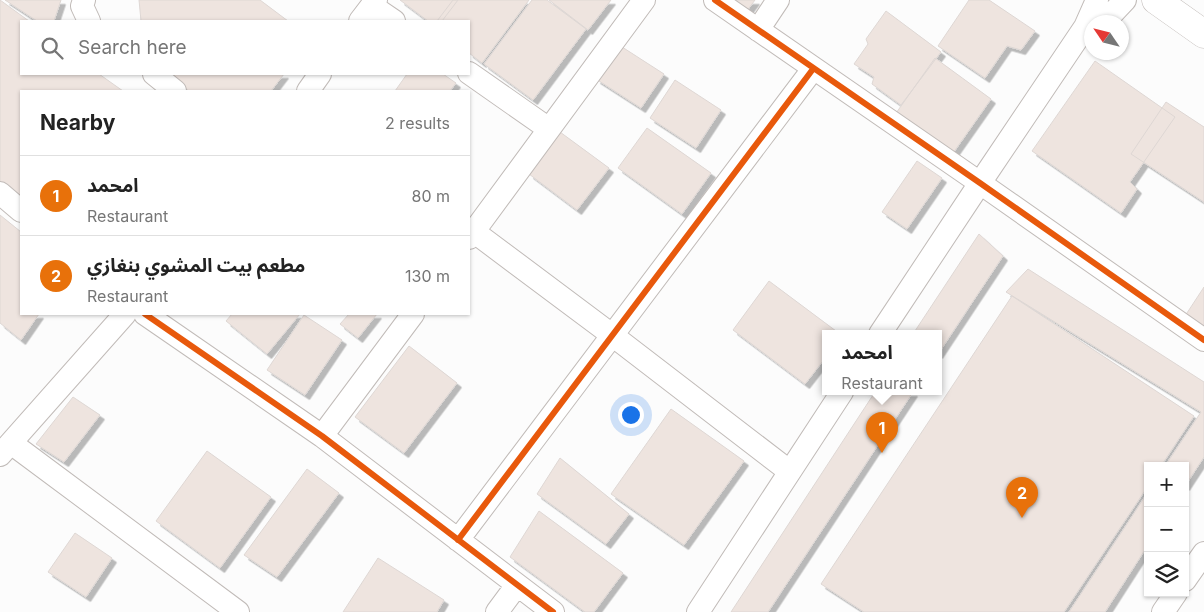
<!DOCTYPE html>
<html lang="en">
<head>
<meta charset="utf-8">
<style>
	body { margin:0; font-family:Inter,"Noto Sans Arabic",sans-serif; background:#f6f6f6; color:#222 }
	.controls { position:absolute; right:15px; bottom:15px; display:grid; overflow:hidden; border-radius:0px; box-shadow:0 1px 4px #0004 }
	.controls button { width:45px; height:45px; display:grid; place-items:center; padding:0; border:0; border-bottom:1px solid #e0e0e0; background:#fff; color:#222; font:25px sans-serif }
	.compass { position:absolute; left:1084px; top:15px; width:45px; height:45px; border-radius:50%; background:#fff; box-shadow:0 1px 4px #0004; rotate:305deg }
	.you { position:absolute; left:630px; top:414px; width:18px; height:18px; margin:-12px; border:4px solid #fff; border-radius:50%; background:#1a73e8; box-shadow:0 0 0 8px #1a73e833 }
	.badge { display:grid; place-items:center; width:32px; height:32px; border-radius:50%; background:#2563eb; color:#fff; font-size:16px; font-weight:700 }
	.pin { position:absolute; translate:-50% -41px; filter:drop-shadow(0 1px 2px #0008) }
	.pin::after { content:''; position:absolute; top:26px; width:18px; height:15px; background:inherit; clip-path:polygon(0 0,100% 0,50% 100%) }
	.popup { position:absolute; left:822px; top:330px; width:120px; height:65px; box-sizing:border-box; display:grid; place-content:center; border-radius:0px; background:#fff; filter:drop-shadow(0 1px 4px #0005); font-size:16px; white-space:nowrap; color:#767676 }
	.popup b { font-size:19px; color:#222 }
	.popup::after { content:''; position:absolute; left:50%; top:100%; margin-left:-10px; border:10px solid transparent; border-top-color:#fff }
	.list { margin:0; padding:0; list-style:none }
	h2 { display:flex; justify-content:space-between; align-items:center; height:65px; margin:0; padding:0 20px; font-size:21px }
	h2 small { font-size:16px; font-weight:400; color:#767676 }
	.list li { display:grid; grid-template-columns:32px 1fr auto; gap:15px; align-items:center; box-sizing:border-box; height:80px; padding:0 20px; border-top:1px solid #e0e0e0 }
	.list b { display:block; font-size:19px; white-space:nowrap }
	.list p { margin:0; font-size:16px; white-space:nowrap; color:#767676 }
	.list em { font-size:16px; font-style:normal; color:#767676 }
	.icon { flex:none; width:28px; height:28px; fill:none; stroke:currentColor; stroke-width:2; stroke-linecap:round; stroke-linejoin:round }
	.map { position:relative; flex:none; width:1204px; height:612px; overflow:hidden }
	.search { position:absolute; background:#fff; box-shadow:0 1px 4px #0004; left:20px; top:20px; width:450px; height:55px; display:flex; align-items:center; gap:12px; box-sizing:border-box; padding:0 18px; border-radius:0px; color:#767676; font-size:19px }
	.panel { position:absolute; background:#fff; box-shadow:0 1px 4px #0004; left:20px; top:90px; width:450px; height:225px; border-radius:0px }
	.map>svg:first-child { display:block }
	.building { fill:#eee4df; stroke:#ded7d4; filter:url(#shadow) }
	.lines { fill:none; stroke-linecap:round; stroke-linejoin:round }
	.street-casing { stroke:#c1bbb8; stroke-width:24 }
	.secondary-casing { stroke:#c1bbb8; stroke-width:29 }
	.street { stroke:#fff; stroke-width:22 }
	.secondary { stroke:#fff; stroke-width:28 }
	.cycleway-casing { stroke:#fff; stroke-width:9 }
	.cycleway { stroke:#e8590c; stroke-width:6 }
</style>
</head>
<body>
<div class="map">
<svg width="1204" height="612" viewBox="0 0 1204 612">
	<defs>
		<filter id="shadow"><feDropShadow dx="4.5" dy="4.5" stdDeviation="0" flood-color="#0004"/></filter>
	</defs>
	<rect width="100%" height="100%" fill="#fcfcfc"/>
	<path class="building" d="M0 0 29 21H21V74H99L123 91H21V203L0 185Z
		M5 0H61L54 21H37Z
		M139 0H260L288 21H141Z
		M400 0H458L442 21H428Z
		M453 0H529L482 63 469 53V21H437Z
		M532 0H547L586 29 533 100 484 64Z
		M549 0H611L588 30Z
		M730 0H755L746 12Z
		M969 0H989L1035 31 1021 50 1007 46 985 78 938 46Z
		M886 11 941 52 901 105 872 84 874 77 854 64 868 44 866 39Z
		M619 45 664 74 641 108 596 79Z
		M935 58 991 99 951 156 894 116Z
		M1095 61 1175 117 1130 182 1137 189 1121 213 1032 151Z
		M166 74H284L271 91H189Z
		M407 74H443L456 83 450 91H395Z
		M675 80 721 110 696 148 650 118Z
		M1166 102 1204 127V202L1131 154Z
		M647 128 711 173 682 214 618 168Z
		M560 132 609 168 577 210 529 174Z
		M917 161 942 178 907 229 882 212Z
		M0 215 21 232V314H39L21 340 0 323Z
		M979 234 1003 256 938 354V334H913Z
		M1028 269 1204 382V457L1185 486V466H1165L1201 412 1006 292Z
		M769 281 840 334H826V357L805 384 733 330Z
		M1204 287V329L1185 316Z
		M1012 296 1194 416 1161 466H1148V486L1064 612H864L821 584Z
		M232 314H300L267 354 226 321Z
		M349 314H377L358 338 340 324Z
		M304 315 342 340 305 395 267 370Z
		M409 346 457 383 404 453 355 417Z
		M875 392H913L768 612H731Z
		M73 397 100 415 64 462 36 444Z
		M671 409 744 461 684 545 611 494Z
		M207 451 271 497 220 568 156 521Z
		M560 458 629 514 606 544 537 494Z
		M307 469 339 493 277 577 244 555Z
		M1148 492V545L1105 612H1069Z
		M539 511 623 573 594 612H585L510 557Z
		M75 533 112 558 86 597 48 572Z
		M378 558 444 600 437 612H343Z"/>
	<g class="lines">
		<g class="street-casing">
			<path id="street" d="M84 0 82 6 89 21
				M715 0 980 183 1204 340
				M372 6 394 21
				M360 21 376 0
				M1096 22 1108 18 1125 0
				M758 30 778 0
				M469 73 549 129
				M154 74 175 91
				M308 91 320 74
				M0 193 21 211
				M473 231 612 335 789 471
				M469 238 644 0
				M145 314 322 436 553 612
				M880 334 980 183 1085 27 1097 0
				M322 436 413 314
				M11 443 238 612
				M0 455 125 314
				M458 540 813 69
				M1185 580 1204 553
				M497 612 517 585
				M698 612 842 392
				M1163 612 1176 593"/>
		</g>
		<g class="secondary-casing">
			<path id="secondary" d="M1156 0 1204 34"/>
		</g>
		<use href="#street" class="street"/>
		<use href="#secondary" class="secondary"/>
		<g class="cycleway-casing">
			<path id="cycleway" d="M715 0 980 183 1204 340
				M145 314 322 436 553 612
				M458 540 813 69"/>
		</g>
		<use href="#cycleway" class="cycleway"/>
	</g>
</svg>
<div class="controls">
<button>+</button>
<button>−</button>
<button><svg class="icon" aria-label="layers" viewBox="0 0 24 24"><path d="M12 4l9 5-9 5-9-5zM3 14l9 5 9-5"/></svg></button>
</div>
<svg class="compass" viewBox="-18 -18 36 36"><path d="M0-13l5 13h-10z" fill="#e53935"/><path d="M0 13l5-13h-10z" fill="#767676"/></svg>
<div class="you"></div>
<div class="pin badge" style="left:882px;top:453px;background:#e8710a">1</div>
<div class="popup"><b>امحمد</b>Restaurant</div>
<div class="pin badge" style="left:1022px;top:518px;background:#e8710a">2</div>
<div class="search"><svg class="icon" aria-label="search" viewBox="0 0 24 24"><circle cx="10" cy="10" r="6"/><path d="M15 15l6 6"/></svg>Search here</div>
<section class="panel">
<h2>Nearby<small>2 results</small></h2>
<ul class="list">
<li><span class="badge" style="background:#e8710a">1</span><div><b>امحمد</b><p>Restaurant</p></div><em>80 m</em></li>
<li><span class="badge" style="background:#e8710a">2</span><div><b>مطعم بيت المشوي بنغازي</b><p>Restaurant</p></div><em>130 m</em></li>
</ul>
</section>
</div>
</body>
</html>
